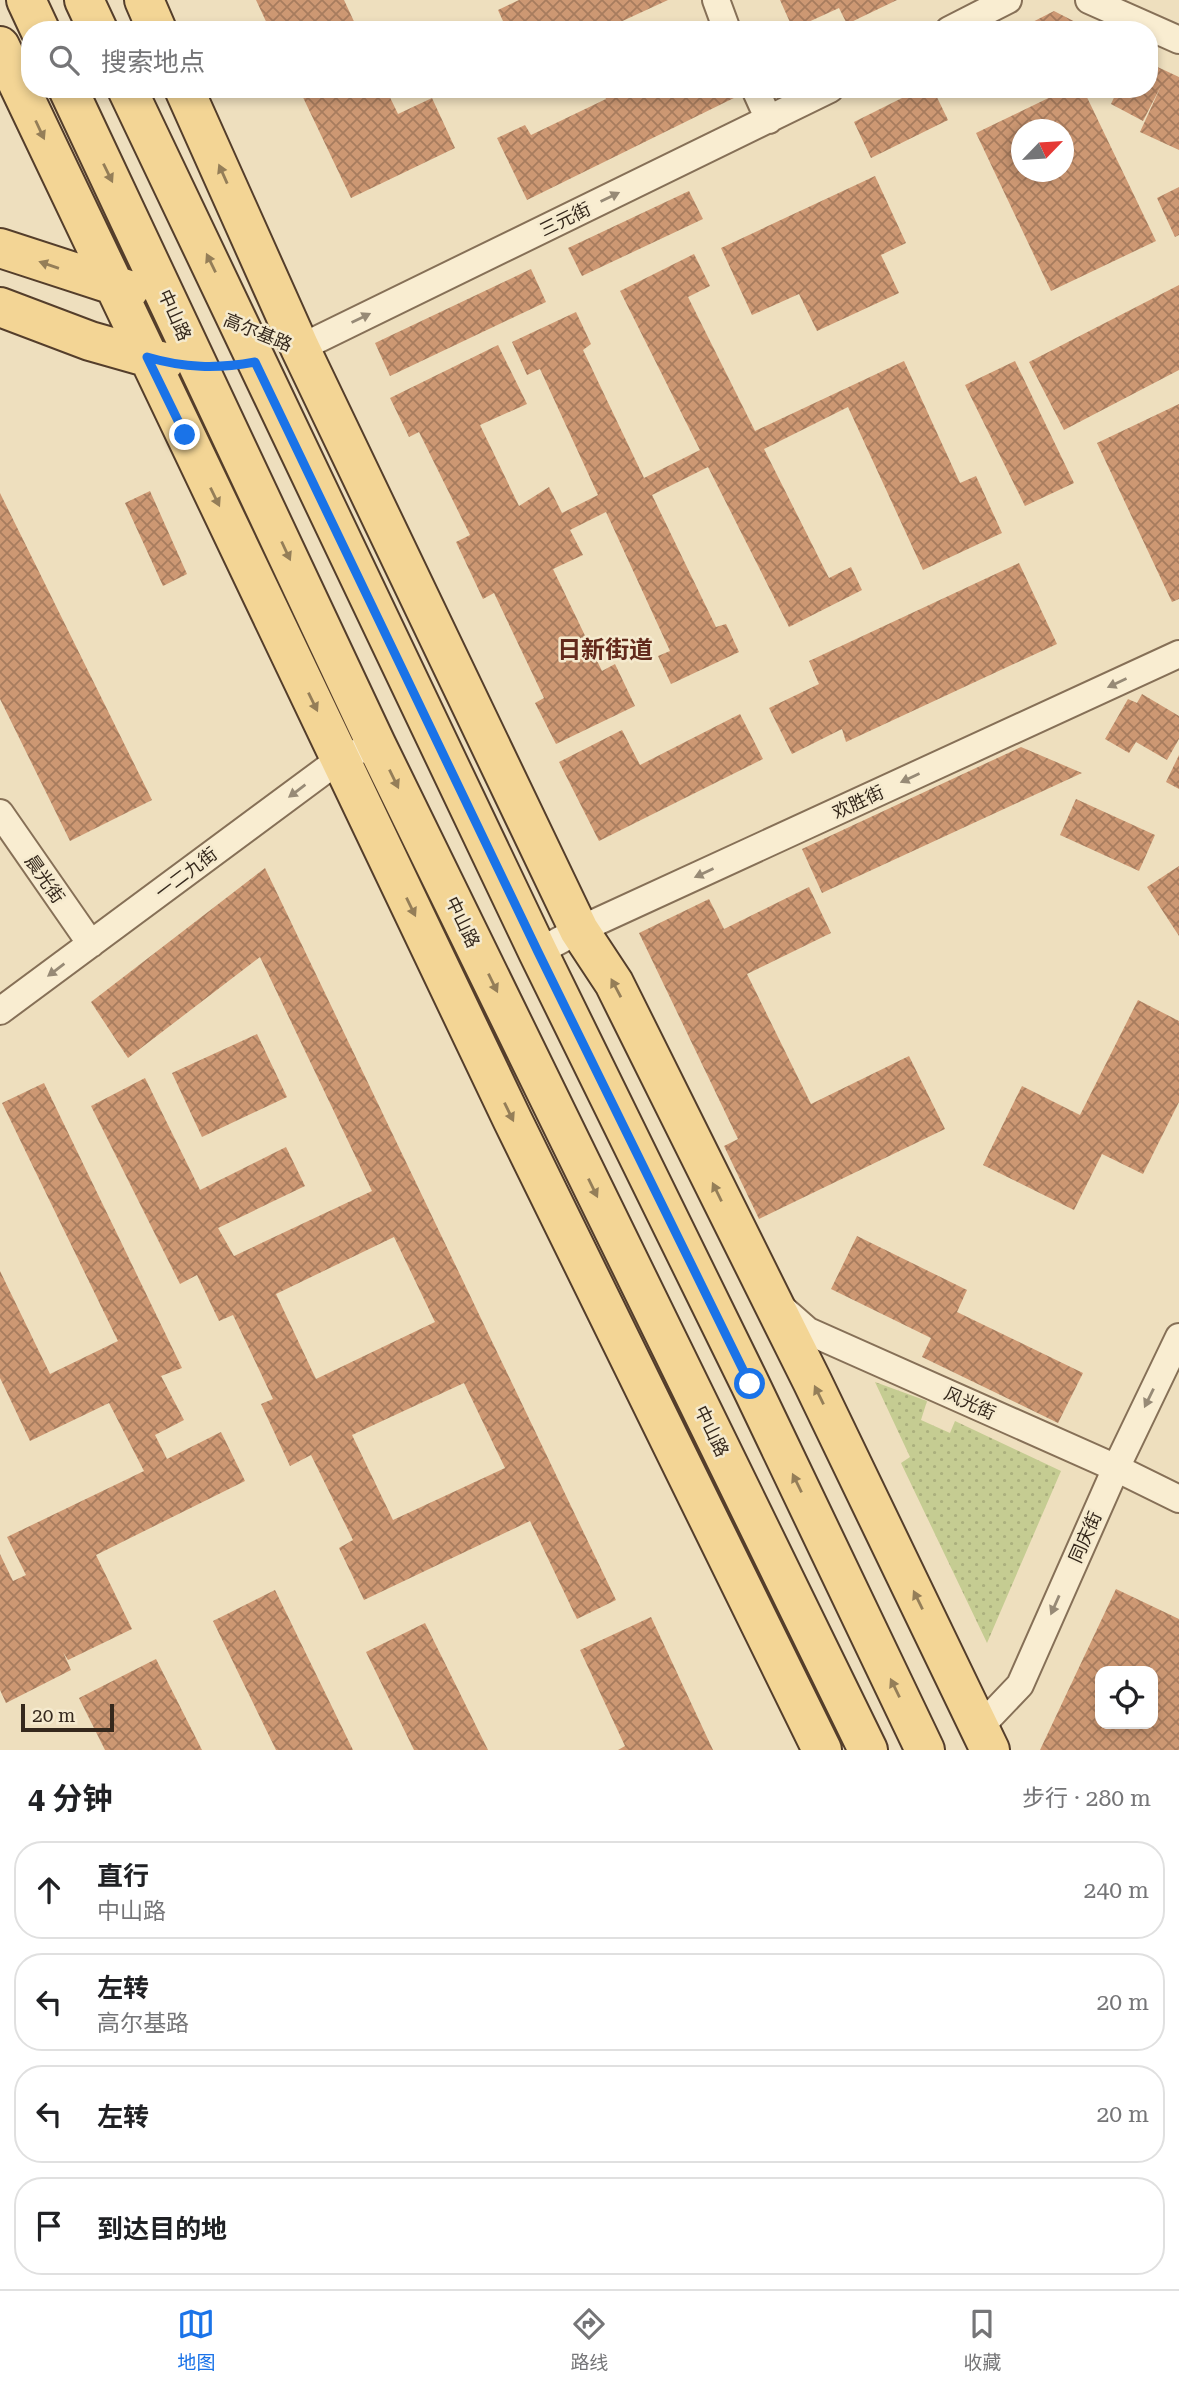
<!DOCTYPE html>
<html lang="zh">
<head>
<meta charset="utf-8">
<style>
	body { margin:0; font-family:"Roboto Serif","Noto Sans SC",serif; background:#f2f2f2; color:#202124 }
	.controls { position:absolute; right:21px; bottom:21px; display:grid; overflow:hidden; border-radius:14px; box-shadow:0 4px 10px #0003 }
	.controls button { width:63px; height:63px; display:grid; place-items:center; padding:0; border:0; border-bottom:2px solid #e0e0e0; background:#fff; color:#202124; font:35px sans-serif }
	.compass { position:absolute; left:1011px; top:119px; width:63px; height:63px; border-radius:50%; background:#fff; box-shadow:0 4px 10px #0003; rotate:65deg }
	.scale { position:absolute; left:21px; bottom:18px; width:93px; box-sizing:border-box; padding-left:7px; border:4px solid #35281c; border-top:0; font-size:19px; line-height:24px; white-space:nowrap; color:#35281c; -webkit-text-stroke:5px #f5eace; paint-order:stroke }
	.stop { position:absolute; width:21px; height:21px; margin:-16px; border:5px solid #1a73e8; border-radius:50%; background:#fff }
	.stop.end { background:#1a73e8; border-color:#fff; box-shadow:0 2px 7px #0008 }
	.list { margin:0; padding:0; list-style:none }
	h2 { display:flex; justify-content:space-between; align-items:center; height:91px; margin:0; padding:0 28px; font-size:30px }
	h2 small { font-size:23px; font-weight:400; color:#757577 }
	.list li { display:grid; grid-template-columns:46px 1fr auto; gap:21px; align-items:center; box-sizing:border-box; height:98px; margin:0 14px 14px; padding:0 14px; border:2px solid #e0e0e0; border-radius:28px }
	.list b { display:block; font-size:26px; white-space:nowrap }
	.list p { margin:0; font-size:23px; white-space:nowrap; color:#757577 }
	.list em { font-size:23px; font-style:normal; color:#757577 }
	.icon { flex:none; width:38px; height:38px; fill:none; stroke:currentColor; stroke-width:2; stroke-linecap:round; stroke-linejoin:round }
	.map { position:relative; flex:none; width:1179px; height:1750px; overflow:hidden }
	.search { position:absolute; background:#fff; box-shadow:0 4px 10px #0003; left:21px; right:21px; top:21px; height:77px; display:flex; align-items:center; gap:18px; box-sizing:border-box; padding:0 24px; border-radius:28px; color:#757577; font-size:26px }
	.sheet { height:539px; background:#fff }
	nav { display:flex; justify-content:space-around; align-items:center; box-sizing:border-box; height:98px; border-top:2px solid #e0e0e0; background:#fff; font-size:19px; color:#757577 }
	nav a { display:grid; justify-items:center; gap:4px }
	nav .on { color:#1a73e8 }
	.map>svg:first-child { display:block }
	.grass { fill:url(#grass-dots) }
	.building { fill:url(#building-cross-hatch); fill-rule:evenodd }
	.lines { fill:none; stroke-linecap:round; stroke-linejoin:round }
	.minor-casing { stroke:#867057; stroke-width:30 }
	.primary-casing { stroke:#543e2b; stroke-width:42 }
	.minor { stroke:#f9edd1; stroke-width:26 }
	.primary { stroke:#f3d595; stroke-width:38 }
	.oneway { fill:#947e58 }
	.oneway2 { fill:#978a76 }
	.route { stroke:#1a73e8; stroke-width:9 }
	.labels { text-anchor:middle; dominant-baseline:central; stroke-width:5; stroke-linejoin:round; paint-order:stroke }
	.street-label { font-size:18px; fill:#35281c; stroke:#f5eace }
	.district-label { font-size:24px; font-weight:bold; fill:#62291b; stroke:#f5eace }
</style>
</head>
<body>
<div class="map">
<svg width="1179" height="1750" viewBox="0 0 1179 1750">
	<defs>
		<pattern id="grass-dots" width="8" height="8" patternUnits="userSpaceOnUse" patternTransform="scale(1.75)"><rect width="8" height="8" fill="#c5cc92"/><path d="M2 2h.1M6 6h.1" fill="none" stroke="#aaaf7d" stroke-width="1.8" stroke-linecap="round"/></pattern>
		<pattern id="building-cross-hatch" width="8" height="8" patternUnits="userSpaceOnUse" patternTransform="scale(1.75)"><rect width="8" height="8" fill="#cd9873"/><path d="M0 0l8 8M0 8l8-8" fill="none" stroke="#a77c5e"/></pattern>
	</defs>
	<rect width="100%" height="100%" fill="#eedfbe"/>
	<path class="grass" d="M875 1382 927 1401 921 1420 950 1433 955 1421 1061 1471 987 1643 901 1463 910 1457Z"/>
	<path class="building" d="M256 0H344L358 30H270Z
		M519 0H668L603 30H507L498 10Z
		M780 0H897L847 24 839 8 793 29Z
		M1054 11 1091 30H1017Z
		M1149 63 1179 77V150L1140 132 1161 86 1143 121 1111 104 1118 89H1149Z
		M299 89H386L398 114 432 98 455 148 351 198Z
		M601 89H742L744 93 527 200 497 138 525 125 531 135 606 99Z
		M920 89H933L948 120 871 158 854 122Z
		M1067 89H1083L1156 241 1051 291 976 133ZM1021 130H1064V172H1021Z
		M875 176 906 243 881 255 899 293 817 331 799 294 752 315 721 248Z
		M1179 187V235L1175 237 1157 198Z
		M689 191 703 219 582 276 568 248Z
		M694 254 710 286 688 297 755 431 904 361 960 483 976 476 1002 533 923 570 848 407 764 449 829 578 851 567 862 590 789 627 708 467 652 495 716 627 726 624 739 652 671 684 658 656 670 651 606 512 570 530 583 555 553 569 602 671 615 664 635 706 556 744 535 703 544 698 494 593 483 599 456 542 470 535 419 432 409 437 390 398 498 345 527 404 480 425 519 506 549 487 562 513 598 495 540 369 527 375 512 342 576 312 591 344 583 350 644 478 700 450 620 291Z
		M531 269 546 302 390 376 375 343Z
		M1179 285V370L1064 430 1029 362Z
		M1015 361 1074 483 1025 506 965 385Z
		M1179 404V599L1172 602 1097 443Z
		M150 491 187 574 163 586 125 503Z
		M0 493 152 800 70 841 0 699Z
		M1019 563 1057 644 846 742 842 729 792 754 769 708 819 684 809 661Z
		M1142 694 1179 716V739L1167 760 1136 742 1129 753 1105 739 1128 699 1137 703Z
		M740 714 763 759 599 841 559 762 622 730 640 765Z
		M1021 747 1082 773 822 893 802 849Z
		M1179 755V789L1166 782Z
		M1076 799 1155 835 1139 871 1060 835Z
		M1179 866V936L1147 887Z
		M265 868 616 1600 577 1619 530 1521 364 1600 339 1548 353 1540 311 1455 290 1466 261 1404 273 1399 233 1315 219 1321 197 1275 180 1284 91 1106 145 1078 200 1190 286 1147 305 1186 218 1228 234 1256 372 1191 260 957 128 1058 91 1002ZM394 1237 435 1322 316 1379 276 1294ZM464 1383 505 1468 393 1520 352 1435Z
		M809 887 831 933 747 974 811 1104 909 1056 945 1129 759 1219 724 1146 738 1139 639 933 709 899 724 929Z
		M1138 1000 1179 1021V1102L1143 1174 1102 1154 1074 1210 983 1165 1022 1086 1080 1115Z
		M257 1034 287 1097 202 1137 172 1073Z
		M44 1083 182 1368 161 1376 184 1420 155 1435 167 1459 221 1432 245 1481 96 1555 132 1629 68 1660 63 1652 71 1670 6 1703 0 1690V1554L13 1581 26 1575 7 1537 144 1471 109 1403 30 1441 0 1378V1271L50 1374 118 1341 2 1103Z
		M857 1236 967 1290 957 1312 1083 1373 1058 1423 922 1357 931 1338 831 1289Z
		M1116 1589 1179 1619V1750H1040ZM1100 1671H1153V1724H1100Z
		M275 1590 353 1750H276L213 1621Z
		M651 1617 713 1750H618L625 1746 580 1650Z
		M425 1623 488 1750H414L366 1652Z
		M156 1659 202 1750H105L79 1698Z"/>
	<g class="lines">
		<g class="minor-casing">
			<path id="minor" d="M716 0 727 30
				M1089 0 1179 40
				M949 30 1008 0
				M755 89 769 120
				M300 348 830 89
				M0 813 91 944
				M538 952 579 930 1179 654
				M0 1011 340 759 355 753
				M783 1309 808 1331 1116 1468 1179 1499
				M979 1728 1020 1685 1116 1468 1179 1337"/>
		</g>
		<g class="primary-casing">
			<path id="primary" d="M26 0 40 30
				M84 0 98 30
				M144 0 157 30
				M0 46 513 1121 822 1750
				M68 89 376 744 868 1750
				M127 89 538 952 750 1384 925 1750
				M184 89 300 348 579 930 614 983 812 1381 990 1750
				M0 248 129 290
				M0 307 90 341 164 362"/>
		</g>
		<use href="#minor" class="minor"/>
		<use href="#primary" class="primary"/>
	</g>
	<defs><path id="oneway-solid" d="M-6-.8H1V-3.2L6.5 0L1 3.2V.8H-6Z" transform="scale(1.75)"/></defs>
	<g class="oneway">
		<use href="#oneway-solid" transform="translate(40 130) rotate(65)"/>
		<use href="#oneway-solid" transform="translate(108 173) rotate(64)"/>
		<use href="#oneway-solid" transform="translate(223 174) rotate(-114)"/>
		<use href="#oneway-solid" transform="translate(211 263) rotate(-116)"/>
		<use href="#oneway-solid" transform="translate(49 265) rotate(-161)"/>
		<use href="#oneway-solid" transform="translate(215 497) rotate(64)"/>
		<use href="#oneway-solid" transform="translate(286 551) rotate(65)"/>
		<use href="#oneway-solid" transform="translate(313 702) rotate(64)"/>
		<use href="#oneway-solid" transform="translate(394 779) rotate(64)"/>
		<use href="#oneway-solid" transform="translate(411 907) rotate(64)"/>
		<use href="#oneway-solid" transform="translate(493 983) rotate(64)"/>
		<use href="#oneway-solid" transform="translate(616 988) rotate(-118)"/>
		<use href="#oneway-solid" transform="translate(509 1112) rotate(64)"/>
		<use href="#oneway-solid" transform="translate(593 1188) rotate(64)"/>
		<use href="#oneway-solid" transform="translate(717 1192) rotate(-116)"/>
		<use href="#oneway-solid" transform="translate(819 1395) rotate(-116)"/>
		<use href="#oneway-solid" transform="translate(797 1483) rotate(-116)"/>
		<use href="#oneway-solid" transform="translate(918 1600) rotate(-116)"/>
		<use href="#oneway-solid" transform="translate(895 1688) rotate(-116)"/>
	</g>
	<g class="oneway2">
		<use href="#oneway-solid" transform="translate(610 197) rotate(-26)"/>
		<use href="#oneway-solid" transform="translate(361 318) rotate(-26)"/>
		<use href="#oneway-solid" transform="translate(1117 683) rotate(155)"/>
		<use href="#oneway-solid" transform="translate(910 778) rotate(155)"/>
		<use href="#oneway-solid" transform="translate(297 791) rotate(143)"/>
		<use href="#oneway-solid" transform="translate(704 873) rotate(155)"/>
		<use href="#oneway-solid" transform="translate(56 970) rotate(143)"/>
		<use href="#oneway-solid" transform="translate(1149 1398) rotate(116)"/>
		<use href="#oneway-solid" transform="translate(1055 1605) rotate(114)"/>
	</g>
	<g class="lines">
		<path class="route" d="M185 435 147 357C184 368 217 369 255 362L538 952 750 1384"/>
	</g>
	<g class="labels">
		<g class="street-label">
			<text transform="translate(565 219) rotate(-26)">三元街</text>
			<text transform="translate(175 315) rotate(66)">中山路</text>
			<text transform="translate(258 332) rotate(22)">高尔基路</text>
			<text transform="translate(858 802) rotate(-25)">欢胜街</text>
			<text transform="translate(186 873) rotate(-37)">一二九街</text>
			<text transform="translate(45 879) rotate(55)">晨光街</text>
			<text transform="translate(463 922) rotate(64)">中山路</text>
			<text transform="translate(970 1403) rotate(24)">风光街</text>
			<text transform="translate(712 1431) rotate(64)">中山路</text>
			<text transform="translate(1085 1537) rotate(-66)">同庆街</text>
		</g>
		<g class="district-label">
			<text x="605" y="650">日新街道</text>
		</g>
	</g>
</svg>
<div class="controls">
<button><svg class="icon" aria-label="locate" viewBox="0 0 24 24"><circle cx="12" cy="12" r="6"/><path d="M12 2v4M12 18v4M2 12h4M18 12h4"/></svg></button>
</div>
<svg class="compass" viewBox="-18 -18 36 36"><path d="M0-13l5 13h-10z" fill="#e53935"/><path d="M0 13l5-13h-10z" fill="#757577"/></svg>
<div class="scale">20 m</div>
<div class="stop" style="left:750px;top:1384px"></div>
<div class="stop end" style="left:185px;top:435px"></div>
<div class="search"><svg class="icon" aria-label="search" viewBox="0 0 24 24"><circle cx="10" cy="10" r="6"/><path d="M15 15l6 6"/></svg>搜索地点</div>
</div>
<section class="sheet">
<h2>4 分钟<small>步行 · 280 m</small></h2>
<ul class="list">
<li><svg class="icon" aria-label="ahead" viewBox="0 0 24 24"><path d="M12 20V5M6 11l6-6 6 6"/></svg><div><b>直行</b><p>中山路</p></div><em>240 m</em></li>
<li><svg class="icon" aria-label="left" viewBox="0 0 24 24"><path d="M17 20v-9H6M10 6l-5 5 5 5"/></svg><div><b>左转</b><p>高尔基路</p></div><em>20 m</em></li>
<li><svg class="icon" aria-label="left" viewBox="0 0 24 24"><path d="M17 20v-9H6M10 6l-5 5 5 5"/></svg><div><b>左转</b></div><em>20 m</em></li>
<li><svg class="icon" aria-label="arrive" viewBox="0 0 24 24"><path d="M6 21V4h12l-3 4 3 4H6"/></svg><div><b>到达目的地</b></div></li>
</ul>
</section>
<nav>
<a class="on"><svg class="icon" aria-label="map" viewBox="0 0 24 24"><path d="M3 6l6-2 6 2 6-2v14l-6 2-6-2-6 2zM9 4v14M15 6v14"/></svg>地图</a>
<a><svg class="icon" aria-label="directions" viewBox="0 0 24 24"><path d="M12 3l9 9-9 9-9-9zM9 14v-3h6M13 9l2 2-2 2"/></svg>路线</a>
<a><svg class="icon" aria-label="saved" viewBox="0 0 24 24"><path d="M7 4h10v16l-5-4-5 4z"/></svg>收藏</a>
</nav>
</body>
</html>
